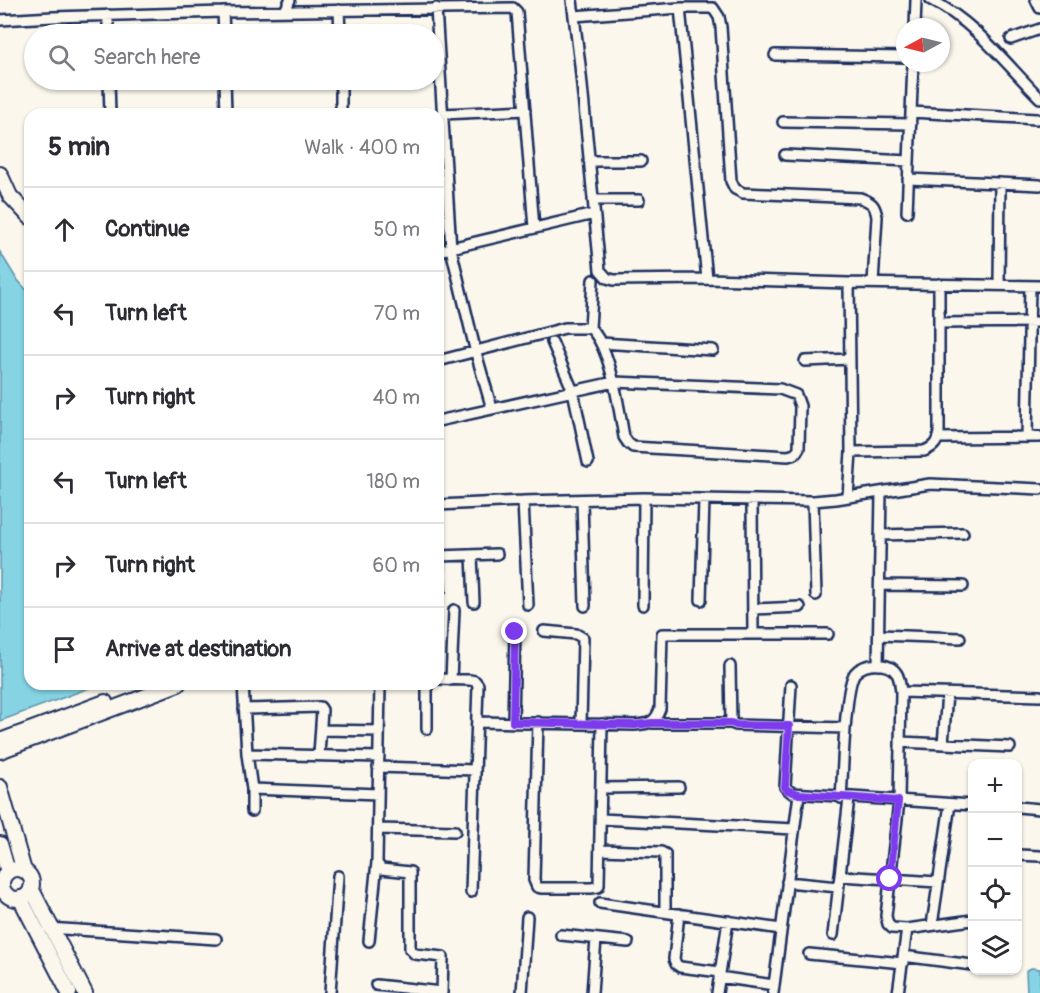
<!DOCTYPE html>
<html lang="en">
<head>
<meta charset="utf-8">
<style>
	body { margin:0; font-family:Pangolin,sans-serif; background:#f7f7f7; color:#2b2b33 }
	.controls { position:absolute; right:18px; bottom:18px; display:grid; overflow:hidden; border-radius:12px; box-shadow:0 2px 4px #0004 }
	.controls button { width:54px; height:54px; display:grid; place-items:center; padding:0; border:0; border-bottom:2px solid #e1e1e2; background:#fff; color:#2b2b33; font:30px sans-serif }
	.compass { position:absolute; left:896px; top:18px; width:54px; height:54px; border-radius:50%; background:#fff; box-shadow:0 2px 4px #0004; rotate:263deg }
	.stop { position:absolute; width:18px; height:18px; margin:-14px; border:4px solid #7c3aed; border-radius:50%; background:#fff }
	.stop.end { background:#7c3aed; border-color:#fff; box-shadow:0 2px 6px #0008 }
	.list { margin:0; padding:0; list-style:none }
	h2 { display:flex; justify-content:space-between; align-items:center; height:78px; margin:0; padding:0 24px; font-size:26px }
	h2 small { font-size:20px; font-weight:400; color:#7c7c81 }
	.list li { display:grid; grid-template-columns:39px 1fr auto; gap:18px; align-items:center; box-sizing:border-box; height:84px; padding:0 24px; border-top:2px solid #e1e1e2 }
	.list b { display:block; font-size:22px; white-space:nowrap }
	.list em { font-size:20px; font-style:normal; color:#7c7c81 }
	.icon { flex:none; width:33px; height:33px; fill:none; stroke:currentColor; stroke-width:2; stroke-linecap:round; stroke-linejoin:round }
	.map { position:relative; flex:none; width:1040px; height:993px; overflow:hidden }
	.search { position:absolute; background:#fff; box-shadow:0 2px 4px #0004; left:24px; top:24px; width:420px; height:66px; display:flex; align-items:center; gap:15px; box-sizing:border-box; padding:0 21px; border-radius:33px; color:#7c7c81; font-size:22px }
	.panel { position:absolute; background:#fff; box-shadow:0 2px 4px #0004; left:24px; top:108px; width:420px; height:582px; border-radius:18px }
	.map>svg:first-child { display:block }
	.water { fill:#85d3e3; stroke:#5b91ae; stroke-width:1.5 }
	.lines { fill:none; stroke-linecap:round; stroke-linejoin:round }
	.street-casing { stroke:#1b2f5e; stroke-width:14 }
	.secondary-casing { stroke:#1b2f5e; stroke-width:18 }
	.street { stroke:#fbf7ec; stroke-width:9 }
	.secondary { stroke:#fbf7ec; stroke-width:14 }
	.route { stroke:#7c3aed; stroke-width:8 }
</style>
</head>
<body>
<div class="map">
<svg width="1040" height="993" viewBox="0 0 1040 993">
	<rect width="100%" height="100%" fill="#fbf7ec"/>
	<filter id="ink" filterUnits="userSpaceOnUse"><feTurbulence type="fractalNoise" baseFrequency=".0167" numOctaves="2"/><feDisplacementMap in="SourceGraphic" scale="12" xChannelSelector="R" yChannelSelector="G"/><feConvolveMatrix kernelMatrix="1 2 1 2 8 2 1 2 1" color-interpolation-filters="sRGB"/></filter>
	<g filter="url(#ink)">
		<path class="water" d="M0 252 16 278 30 294V684H100L0 721Z
			M1031 968 1040 969V993H1027L1026 971Z"/>
		<g class="lines">
			<g class="street-casing">
				<path id="street" d="M572 0 580 65 600 270 607 278 614 280 707 279 849 283 851 452 848 497
					M931 0C975 22 1006 64 1040 98
					M1036 0 1040 8
					M436 8 451 249 476 353 492 409
					M680 8 707 279
					M339 10 340 34
					M285 11 290 0
					M223 12 224 34
					M108 15V34
					M574 16 680 8H713L719 17 721 27 731 181 735 189 743 193 860 198C872 202 875 205 877 217L873 283
					M0 20 53 17 223 12 513 8 517 12 534 228
					M915 27 916 0
					M1011 39 1040 29
					M775 55 905 57
					M109 80 110 114
					M225 80 226 114
					M341 80V114
					M911 112 1037 119
					M443 114 525 110
					M783 122 911 124
					M785 155 909 161
					M589 161H641
					M908 179 1040 185
					M593 200H639
					M907 212 913 63
					M438 251 594 214
					M849 283 1040 286
					M999 285 1000 183
					M939 323 1040 322
					M590 328 593 280
					M552 342 573 391 588 462
					M601 343 713 350
					M438 361 565 328H590C611 347 619 409 624 437L628 443 633 447 788 456 795 454 799 448 800 406 796 395 780 389 614 382 438 421
					M805 361 850 359
					M1027 437 1030 286
					M938 438 1040 437
					M851 452 924 451C934 447 937 443 939 433V284
					M582 500 585 606
					M523 501 528 605
					M752 501 753 634
					M813 501 816 595
					M438 505 523 501 644 498 813 501 836 499 930 484 1040 489
					M880 535 963 533
					M472 555 474 602
					M438 556 497 554
					M438 561 440 591
					M880 585 963 586
					M701 600 704 500
					M643 605 644 498
					M753 609 800 607
					M544 631 576 634 583 638 581 724
					M879 635 960 638
					M878 665 881 492
					M730 666 731 723 736 725 845 728
					M438 679 470 680 475 681 478 685 471 892
					M451 680 454 610
					M243 684 247 754 252 789V811
					M380 684 377 863 381 869 410 872V949L415 954 443 957 442 993
					M427 684V729
					M791 685 785 787 792 793 972 805
					M901 692 1040 696
					M244 709 320 707 322 710 319 755
					M477 722 635 725C649 724 655 723 660 709L662 634H828
					M513 722 515 631
					M538 722 534 880 537 887 541 888H591L598 887 599 885 602 724
					M652 723H731
					M321 730 379 731
					M900 742 1010 747
					M943 744 947 694
					M247 754 379 757
					M378 767 475 770
					M601 788 679 787
					M252 789 378 794
					M841 798C843 776 844 687 855 673 865 662 889 661 897 674 900 679 900 686 901 692L899 801 886 916 888 924 892 928 907 929 972 920
					M1018 807 1040 809
					M601 819 794 829
					M378 829 455 831
					M600 850 661 852 665 854V912
					M1018 855 1040 856
					M840 876 938 882
					M787 882 838 887
					M600 903 781 929
					M679 914 674 959 676 964 680 967 720 972
					M932 925 950 804
					M48 928 216 939
					M561 935 628 942
					M833 935 849 798
					M369 941 377 862
					M809 954 903 963
					M903 956 972 965
					M719 977 774 985
					M376 985 442 992
					M330 993 338 876
					M522 993 527 917
					M592 993 596 939
					M717 993 728 921
					M773 993 799 794
					M898 993 907 929"/>
			</g>
			<g class="secondary-casing">
				<path id="secondary" d="M0 174 10 196 30 217
					M0 741 105 702
					M0 751 178 684
					M0 787 24 871
					M0 844 8 872
					M2 884a15 15 0 1 1 30 0a15 15 0 1 1-30 0Z
					M31 888 85 993
					M20 898 69 993"/>
			</g>
			<use href="#street" class="street"/>
			<use href="#secondary" class="secondary"/>
		</g>
	</g>
	<g class="lines" filter="url(#ink)">
		<path class="route" d="M515 632 513 722 635 725 652 723H731L736 725 789 726 785 787 787 790 799 794 898 801 890 879"/>
	</g>
</svg>
<div class="controls">
<button>+</button>
<button>−</button>
<button><svg class="icon" aria-label="locate" viewBox="0 0 24 24"><circle cx="12" cy="12" r="6"/><path d="M12 2v4M12 18v4M2 12h4M18 12h4"/></svg></button>
<button><svg class="icon" aria-label="layers" viewBox="0 0 24 24"><path d="M12 4l9 5-9 5-9-5zM3 14l9 5 9-5"/></svg></button>
</div>
<svg class="compass" viewBox="-18 -18 36 36"><path d="M0-13l5 13h-10z" fill="#e53935"/><path d="M0 13l5-13h-10z" fill="#7c7c81"/></svg>
<div class="stop" style="left:890px;top:879px"></div>
<div class="stop end" style="left:515px;top:632px"></div>
<div class="search"><svg class="icon" aria-label="search" viewBox="0 0 24 24"><circle cx="10" cy="10" r="6"/><path d="M15 15l6 6"/></svg>Search here</div>
<section class="panel">
<h2>5 min<small>Walk · 400 m</small></h2>
<ul class="list">
<li><svg class="icon" aria-label="ahead" viewBox="0 0 24 24"><path d="M12 20V5M6 11l6-6 6 6"/></svg><div><b>Continue</b></div><em>50 m</em></li>
<li><svg class="icon" aria-label="left" viewBox="0 0 24 24"><path d="M17 20v-9H6M10 6l-5 5 5 5"/></svg><div><b>Turn left</b></div><em>70 m</em></li>
<li><svg class="icon" aria-label="right" viewBox="0 0 24 24"><path d="M7 20v-9h11M14 6l5 5-5 5"/></svg><div><b>Turn right</b></div><em>40 m</em></li>
<li><svg class="icon" aria-label="left" viewBox="0 0 24 24"><path d="M17 20v-9H6M10 6l-5 5 5 5"/></svg><div><b>Turn left</b></div><em>180 m</em></li>
<li><svg class="icon" aria-label="right" viewBox="0 0 24 24"><path d="M7 20v-9h11M14 6l5 5-5 5"/></svg><div><b>Turn right</b></div><em>60 m</em></li>
<li><svg class="icon" aria-label="arrive" viewBox="0 0 24 24"><path d="M6 21V4h12l-3 4 3 4H6"/></svg><div><b>Arrive at destination</b></div></li>
</ul>
</section>
</div>
</body>
</html>
